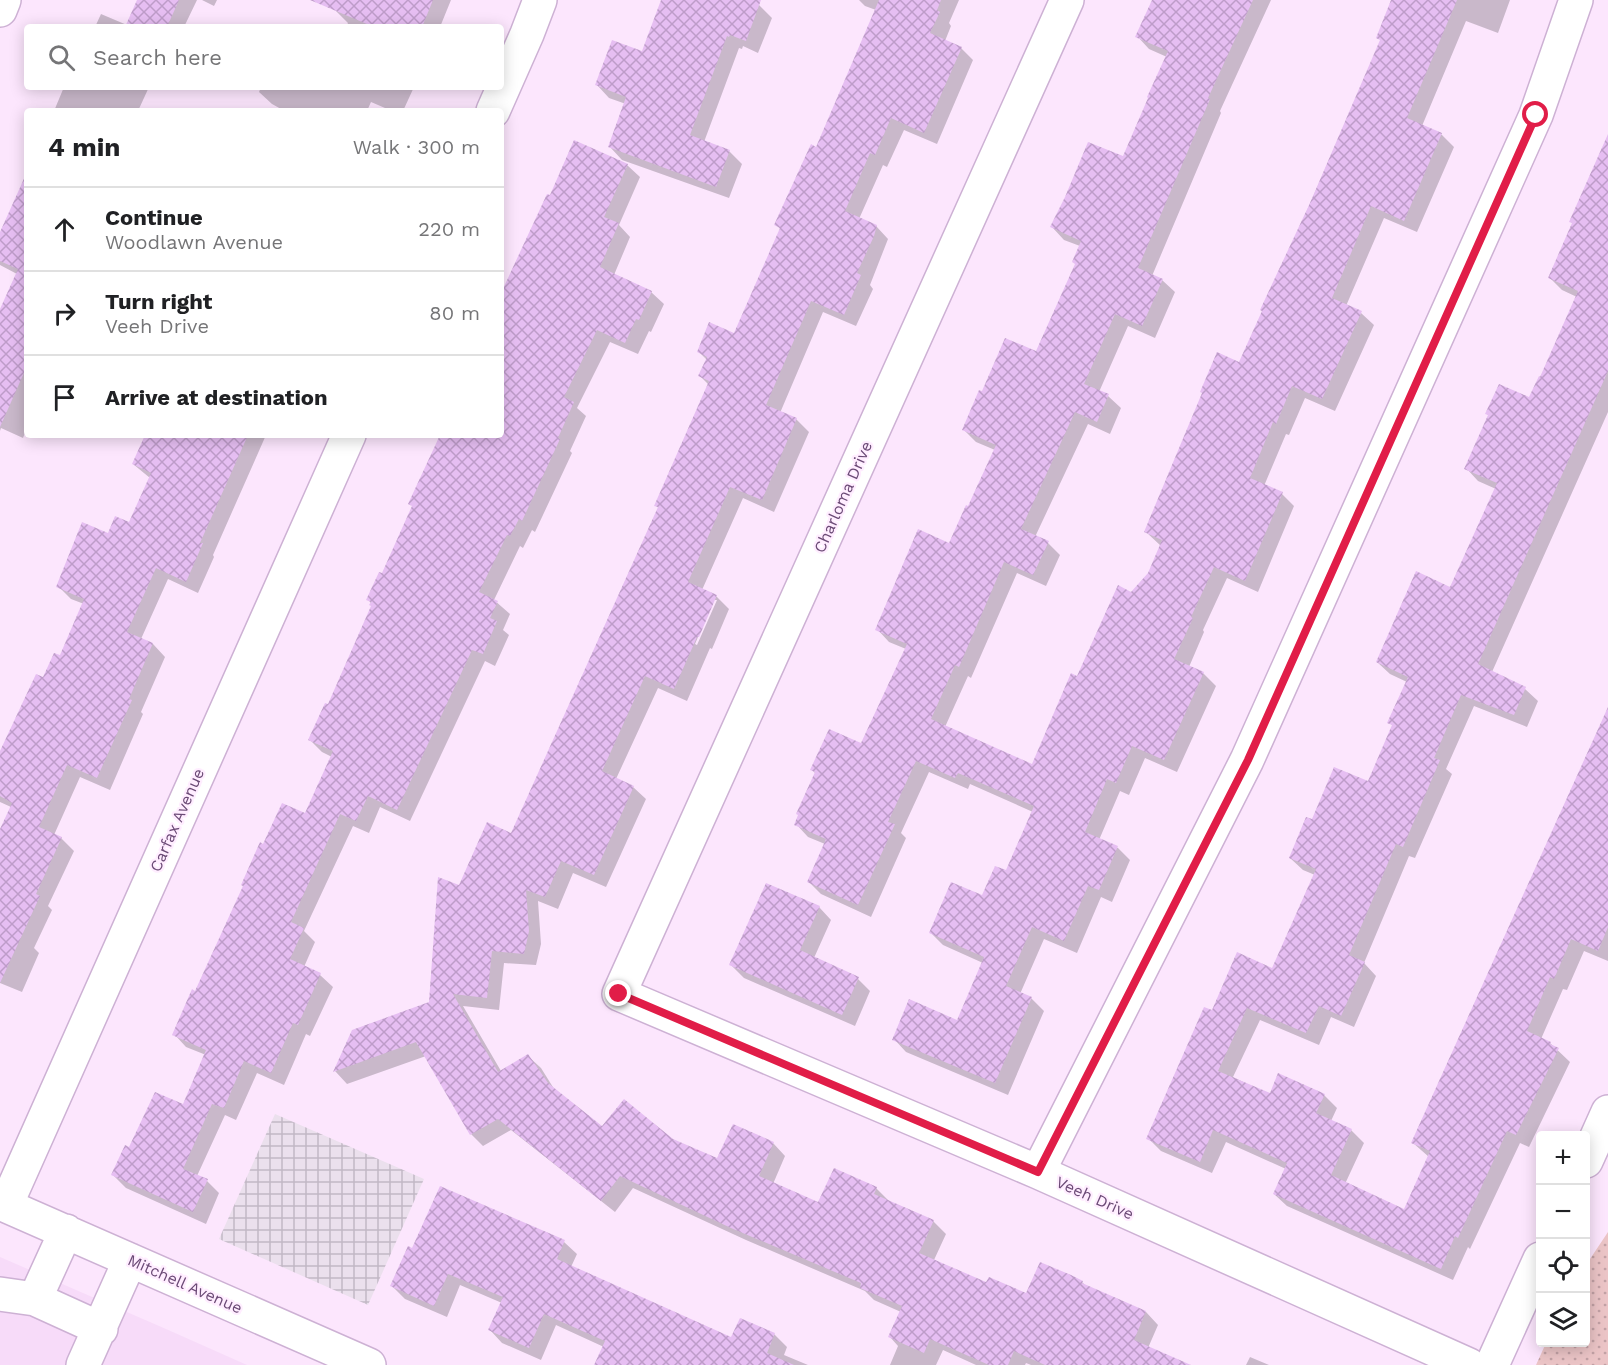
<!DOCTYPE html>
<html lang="en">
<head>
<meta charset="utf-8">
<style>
	body { margin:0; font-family:"Work Sans",sans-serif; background:#f2f2f2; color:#202124 }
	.controls { position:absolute; right:18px; bottom:18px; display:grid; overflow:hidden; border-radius:6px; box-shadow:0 3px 15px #0003 }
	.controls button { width:54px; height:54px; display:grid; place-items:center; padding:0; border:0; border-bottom:2px solid #e0e0e0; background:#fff; color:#202124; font:30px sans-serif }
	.stop { position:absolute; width:18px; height:18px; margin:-14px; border:4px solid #e11d48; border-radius:50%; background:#fff }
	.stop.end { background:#e11d48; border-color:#fff; box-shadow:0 2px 6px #0008 }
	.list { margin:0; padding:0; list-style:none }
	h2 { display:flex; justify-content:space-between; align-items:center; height:78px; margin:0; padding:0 24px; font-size:26px }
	h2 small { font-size:20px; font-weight:400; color:#757577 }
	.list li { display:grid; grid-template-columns:39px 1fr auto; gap:18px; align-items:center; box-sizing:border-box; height:84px; padding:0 24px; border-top:2px solid #e0e0e0 }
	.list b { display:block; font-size:22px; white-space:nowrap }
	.list p { margin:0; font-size:20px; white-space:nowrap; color:#757577 }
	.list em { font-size:20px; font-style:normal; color:#757577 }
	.icon { flex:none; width:33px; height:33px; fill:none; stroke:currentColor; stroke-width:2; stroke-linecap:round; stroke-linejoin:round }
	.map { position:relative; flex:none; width:1608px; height:1365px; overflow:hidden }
	.search { position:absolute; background:#fff; box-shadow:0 3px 15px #0003; left:24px; top:24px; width:480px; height:66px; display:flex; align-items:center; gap:15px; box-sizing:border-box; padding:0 21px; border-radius:6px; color:#757577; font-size:22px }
	.panel { position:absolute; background:#fff; box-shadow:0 3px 15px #0003; left:24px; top:108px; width:480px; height:330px; border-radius:6px }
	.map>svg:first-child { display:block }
	.residential { fill:#f7dbf9 }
	.industrial { fill:url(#industrial-grid) }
	.park { fill:url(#park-dots) }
	.shadow { fill:#0003; fill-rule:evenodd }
	.building { fill:url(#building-cross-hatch) }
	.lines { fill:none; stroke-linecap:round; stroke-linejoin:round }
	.minor-casing { stroke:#cdb1d4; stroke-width:36 }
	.minor { stroke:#fff; stroke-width:33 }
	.route { stroke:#e11d48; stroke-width:8 }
	.labels { text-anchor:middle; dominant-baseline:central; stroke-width:4.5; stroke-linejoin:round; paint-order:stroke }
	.street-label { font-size:16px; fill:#6b4a76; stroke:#ffedff }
</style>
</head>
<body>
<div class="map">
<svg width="1608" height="1365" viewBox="0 0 1608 1365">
	<defs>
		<pattern id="industrial-grid" width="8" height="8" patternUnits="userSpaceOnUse" patternTransform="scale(1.5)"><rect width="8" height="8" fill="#ebe0ed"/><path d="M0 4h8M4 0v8" fill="none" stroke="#c2b8c5"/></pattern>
		<pattern id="park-dots" width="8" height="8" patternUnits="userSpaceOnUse" patternTransform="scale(1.5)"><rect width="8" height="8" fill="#ebc4c6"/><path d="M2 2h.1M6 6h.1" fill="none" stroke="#c2a1a5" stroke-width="1.8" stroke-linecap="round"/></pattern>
		<pattern id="building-cross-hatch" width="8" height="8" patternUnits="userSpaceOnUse" patternTransform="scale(1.5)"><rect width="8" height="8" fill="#e6bef2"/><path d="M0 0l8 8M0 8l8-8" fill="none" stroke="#be9cc9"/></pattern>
	</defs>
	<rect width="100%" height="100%" fill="#fce6fd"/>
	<path class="residential" d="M0 1257 166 1329 247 1365H0Z"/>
	<path class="industrial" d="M275 1114 424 1179 368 1305 219 1239Z"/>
	<path class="park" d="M1608 1232V1365H1536L1546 1343 1586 1342V1265Z"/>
	<path class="shadow" d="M139 0H197L184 27H95L101 14 127 25Z
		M202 0H217L214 6Z
		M341 0H451L440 27H346L348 23 336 11Z
		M663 0H745L759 5 772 18 758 53 743 46 742 49 739 48 704 142 729 151 742 164 729 198 622 160 610 147 626 104 609 98 597 85 643 53Z
		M859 0H959L949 23 951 26 945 41 961 48 973 60 937 144 904 130 887 167 883 165 859 219 876 226 888 239 870 285 873 289 856 326 823 312 780 413 796 419 809 432 774 512 743 498 702 590 717 597 729 609 712 649 710 648 687 701 658 688 616 779 633 787 646 799 606 887 573 873 558 909 538 901 541 944 536 965 504 963 499 1010 463 1006 501 1071 528 1056 541 1068 556 1092 603 1129 673 1140 718 1160 773 1143 785 1156 773 1184 819 1204 834 1170 876 1188 889 1201 933 1221 946 1234 934 1260 987 1284 1027 1295 1082 1282 1086 1286 1146 1312 1158 1325 1148 1348 1182 1365H1031L1026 1363 1025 1365H976L943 1350 936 1365H890L898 1346 890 1337 901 1312 874 1300 865 1291 746 1240 633 1188 615 1212 511 1130 483 1146 471 1134 426 1056 347 1084 335 1071 353 1031 430 1003 460 887 512 834 659 508 656 505 709 385 700 376 707 360 699 352 735 335 781 230 776 224 817 149 876 10 865 6ZM714 600H717L697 645 695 644Z
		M1153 0H1271L1220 111 1221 113 1152 276 1162 280 1175 292 1155 338 1128 326 1099 392 1108 396 1121 408 1110 434 1088 424 1035 537 1048 543 1060 555 1046 586 1017 573 971 678 968 676 945 727 1032 766 1078 678 1131 593 1149 573 1161 546 1146 532 1240 364 1381 41 1393 0H1510L1498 33 1466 21 1422 126 1442 135 1454 147 1417 232 1384 218 1346 306 1361 313 1374 325 1335 411 1305 398 1289 435 1286 434 1264 486 1282 494 1294 506 1258 592 1227 578 1203 630 1204 632 1189 667 1203 673 1216 686 1177 772 1145 758 1129 795 1120 791 1099 840 1118 848 1130 860 1112 902 1101 897 1077 953 1044 939 1020 994 1031 998 1044 1011 1008 1095 906 1052 894 1039 958 1022 983 963 943 945 931 933 983 897 1006 872 1033 812 970 784 968 789 929 772 901 833 906 838 871 917 821 894 809 882 825 844 808 837 796 824 816 774 812 770 862 745 906 649 889 642 877 629 949 545 969 508 995 450 976 442 964 430 983 393 1037 353 1076 264 1080 246 1064 240 1052 227 1124 158 1167 57 1149 49 1137 36Z
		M64 87H149L138 111H54Z
		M261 87H414L403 111H392L371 102 367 111H280L281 109 272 104 259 92Z
		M1608 137V412L1492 672 1525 689 1538 701 1527 727 1474 706 1446 769 1452 774 1415 858 1409 856 1364 963 1376 976 1354 1027 1331 1017 1319 1045 1260 1020 1233 1077 1270 1095H1324L1337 1108 1331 1121 1351 1130 1364 1143 1345 1184 1405 1211 1429 1157 1413 1143 1608 711V961L1584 951 1567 990 1563 989 1541 1039 1550 1043 1570 1062 1529 1147 1520 1143 1470 1249 1468 1247 1453 1280 1287 1206 1274 1194 1286 1169 1226 1142 1212 1173 1161 1151 1148 1138 1213 1012 1273 970 1315 875 1303 870 1290 858 1312 821 1368 783 1393 726 1389 722 1407 682 1390 674 1377 662 1451 589 1496 489 1478 481 1466 468 1489 416 1487 414 1530 399 1541 379 1577 297 1562 290 1550 278 1573 224 1571 222Z
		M627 165 640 177 619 225 630 237 614 275 651 292 664 304 651 332 649 331 638 354 610 342 577 408 586 416 570 451 572 453 535 532 532 530 523 548 520 546 494 600 510 614 503 630 509 635 495 666 485 661 410 821 380 807 369 833 353 826 304 931 315 942 304 967 320 975 333 987 310 1036 306 1034 284 1085 257 1073 236 1120 225 1115 197 1176 207 1181 219 1193 206 1224 126 1188 113 1175 130 1149 183 1106 206 1055 186 1047 174 1034 196 993 264 846 306 815 332 757 322 752 310 740 329 706 373 606 368 599 383 575 413 507 441 435H501V299L551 197Z
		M27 223V428L23 438 1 428 0 431V313L17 274 0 265V236Z
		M147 435H266L213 555 214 557 198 593 168 579 141 639 153 644 165 657 141 712 143 714 110 790 80 777 54 835 61 838 74 851 48 906 52 910 34 948 39 953 22 992 0 983V833L11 807 0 802V754L44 679 60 657 84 604 71 599 58 586 108 535 130 524 150 478 133 464Z
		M819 907 831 920 814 958 858 979 870 991 855 1026 744 978 731 965Z
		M564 1242 577 1254 571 1267 732 1339 774 1334 787 1347 784 1355 808 1365H596L604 1347 556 1325 541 1360 502 1343 490 1330 502 1303 460 1285 447 1317 405 1299 392 1286 413 1250Z
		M1250 1357 1269 1365H1246Z"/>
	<path class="building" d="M137 0H179L167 27H125Z
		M310 0H433L422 27H374Z
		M661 0H761L746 41 730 35 729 37 727 36 690 135 730 150 716 187 608 147 626 97 595 85 612 40 642 51Z
		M879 0H941L937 10 940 12 930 33 962 47 924 133 891 118 875 155 870 153 845 211 877 225 874 236 857 273 861 275 844 315 811 301 766 405 797 418 762 500 730 487 688 582 717 595 699 637H697L674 689 645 676 602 771 634 786 594 875 561 861 545 897 526 890 529 931 524 954 492 951 487 998 453 994 498 1072 528 1054 548 1083 602 1126 624 1099 673 1139 717 1158 733 1124 774 1142 759 1176 818 1202 834 1168 877 1187 874 1194 934 1220 919 1253 986 1282 989 1277 1026 1293 1040 1262 1071 1275 1083 1281 1082 1283 1146 1311 1134 1340 1191 1365H1045L1014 1351 1008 1365H989L930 1339 924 1353 888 1337 902 1306 860 1288 861 1283 731 1228 620 1176 601 1201 498 1119 470 1135 416 1042 333 1072 352 1030 429 1002 438 877 459 885 487 822 511 833 658 507 654 506 709 381 698 376 707 357 697 352 709 322 734 333 780 228 774 225 811 144 816 147Z
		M1152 0H1253L1208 98 1210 99 1138 268 1163 279 1142 326 1115 314 1084 384 1109 394 1097 422 1075 412 1021 529 1049 541 1033 575 1004 562 959 667 955 665 931 719 1032 764 1071 673 1077 676 1118 585 1131 592 1148 573 1162 540 1144 532 1202 393 1200 392 1217 352 1239 362 1262 311 1260 310 1310 203 1380 40 1376 38 1391 0H1457L1407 118 1442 133 1404 221 1371 206 1332 298 1362 311 1322 399 1292 386 1276 424 1273 422 1250 478 1283 492 1245 581 1214 567 1191 617 1193 618 1174 659 1204 672 1164 760 1132 746 1116 783 1107 779 1085 832 1118 846 1099 890 1088 886 1064 941 1032 927 1006 986 1032 997 995 1083 892 1040 909 999 957 1020 984 957 929 933 951 882 982 895 995 866 1006 870 1034 806 958 773 955 778 916 761 888 822 895 824 858 905 807 882 826 839 794 825 798 815 796 814 815 772 810 770 829 729 861 743 907 644 875 630 918 529 949 543 966 505 968 506 996 445 962 430 979 390 982 391 1005 338 1036 351 1075 264 1072 262 1081 241 1050 227 1065 197 1088 142 1123 156 1148 98 1147 97 1168 51 1135 37Z
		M1608 134V371L1478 664 1526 687 1514 715 1461 695 1434 758 1440 760 1403 847 1396 844 1349 955 1365 962 1341 1016 1319 1006 1306 1033 1247 1008 1218 1071 1270 1093 1278 1073 1325 1094 1316 1113 1352 1129 1331 1175 1404 1209 1430 1151 1411 1143 1608 707V927L1598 951 1571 939 1554 979 1550 977 1527 1031 1551 1042 1550 1044 1559 1048 1516 1135 1507 1131 1458 1238 1455 1236 1441 1269 1273 1194 1287 1163 1213 1130 1200 1162 1146 1139 1204 1007 1212 1010 1237 952 1272 968 1316 869 1289 858 1306 817 1312 819 1334 767 1368 781 1392 725 1387 723 1408 677 1376 662 1416 571 1450 587 1497 483 1464 469 1488 415 1485 414 1499 384 1529 397 1539 376 1540 377 1578 291 1548 278 1572 223 1569 222Z
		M574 140 628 164 604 217 619 223 600 267 652 291 639 320 636 319 625 343 597 330 564 397 574 402 558 438 560 439 522 521 519 519 510 536 507 535 479 592 498 601 490 618 497 621 483 654 472 650 397 810 368 796 356 821 340 814 291 922 304 928 290 959 321 973 298 1025 293 1023 271 1073 244 1061 224 1108 212 1104 183 1169 208 1179 193 1212 111 1175 125 1145 129 1147 155 1092 183 1104 206 1050 172 1035 192 989 195 991 243 886 241 885 260 842 263 844 282 803 305 813 333 751 308 740 325 703 328 704 371 606 369 605 371 602 366 600 379 572 382 573 412 506 408 504 440 435H501V293L547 194 550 195Z
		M27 172V366L0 427V309L18 269 0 261V232Z
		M145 435H248L200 543H203L186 582 156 568 127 632 153 643 129 699 132 700 97 778 67 765 39 827 62 837 36 894 40 896 0 983V829L12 803 0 796V751L36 674 43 677 54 653 60 655 84 599 56 587 82 522 108 533 115 516 129 522 151 473 132 464Z
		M766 883 820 906 800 950 859 977 842 1015 729 965Z
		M440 1186 565 1240 557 1259 731 1337 740 1318 775 1333 767 1353 794 1365H594L605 1341 544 1314 529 1348 488 1330 503 1297 448 1274 434 1306 390 1286 408 1246 412 1248Z"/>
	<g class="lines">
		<g class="minor-casing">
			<path id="minor" d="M1067 0 619 994 1038 1172 1469 1365
				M0 10 4 0
				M493 111 527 34 540 0
				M1586 1161 1608 1112
				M1038 1172 1247 760 1536 115 1576 0
				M0 1203 369 1365
				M6 1205 349 435
				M0 1294 35 1299 101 1329
				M35 1299 66 1231
				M83 1365 130 1260
				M1492 1365 1540 1259"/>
		</g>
		<use href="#minor" class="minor"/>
	</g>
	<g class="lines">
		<path class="route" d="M619 994 1038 1172 1248 760 1536 115"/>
	</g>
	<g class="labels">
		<g class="street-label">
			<text transform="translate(843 497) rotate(-66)">Charloma Drive</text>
			<text transform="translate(177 820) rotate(-66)">Carfax Avenue</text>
			<text transform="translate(1095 1198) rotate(24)">Veeh Drive</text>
			<text transform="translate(185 1284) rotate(24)">Mitchell Avenue</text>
		</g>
	</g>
</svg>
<div class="controls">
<button>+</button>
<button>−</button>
<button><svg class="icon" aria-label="locate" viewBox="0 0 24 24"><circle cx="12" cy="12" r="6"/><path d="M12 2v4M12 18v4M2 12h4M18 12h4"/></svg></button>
<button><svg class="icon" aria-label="layers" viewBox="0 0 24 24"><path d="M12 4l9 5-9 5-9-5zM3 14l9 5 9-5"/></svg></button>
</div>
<div class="stop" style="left:1536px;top:115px"></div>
<div class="stop end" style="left:619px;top:994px"></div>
<div class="search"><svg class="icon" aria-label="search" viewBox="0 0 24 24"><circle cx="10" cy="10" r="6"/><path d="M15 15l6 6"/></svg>Search here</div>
<section class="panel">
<h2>4 min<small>Walk · 300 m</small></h2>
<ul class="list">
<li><svg class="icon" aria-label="ahead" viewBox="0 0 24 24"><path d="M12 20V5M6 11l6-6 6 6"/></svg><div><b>Continue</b><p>Woodlawn Avenue</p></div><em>220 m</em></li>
<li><svg class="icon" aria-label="right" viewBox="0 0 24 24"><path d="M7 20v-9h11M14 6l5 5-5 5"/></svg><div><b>Turn right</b><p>Veeh Drive</p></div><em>80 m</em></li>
<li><svg class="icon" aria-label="arrive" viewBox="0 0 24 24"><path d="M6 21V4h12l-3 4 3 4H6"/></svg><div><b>Arrive at destination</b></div></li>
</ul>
</section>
</div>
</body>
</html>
